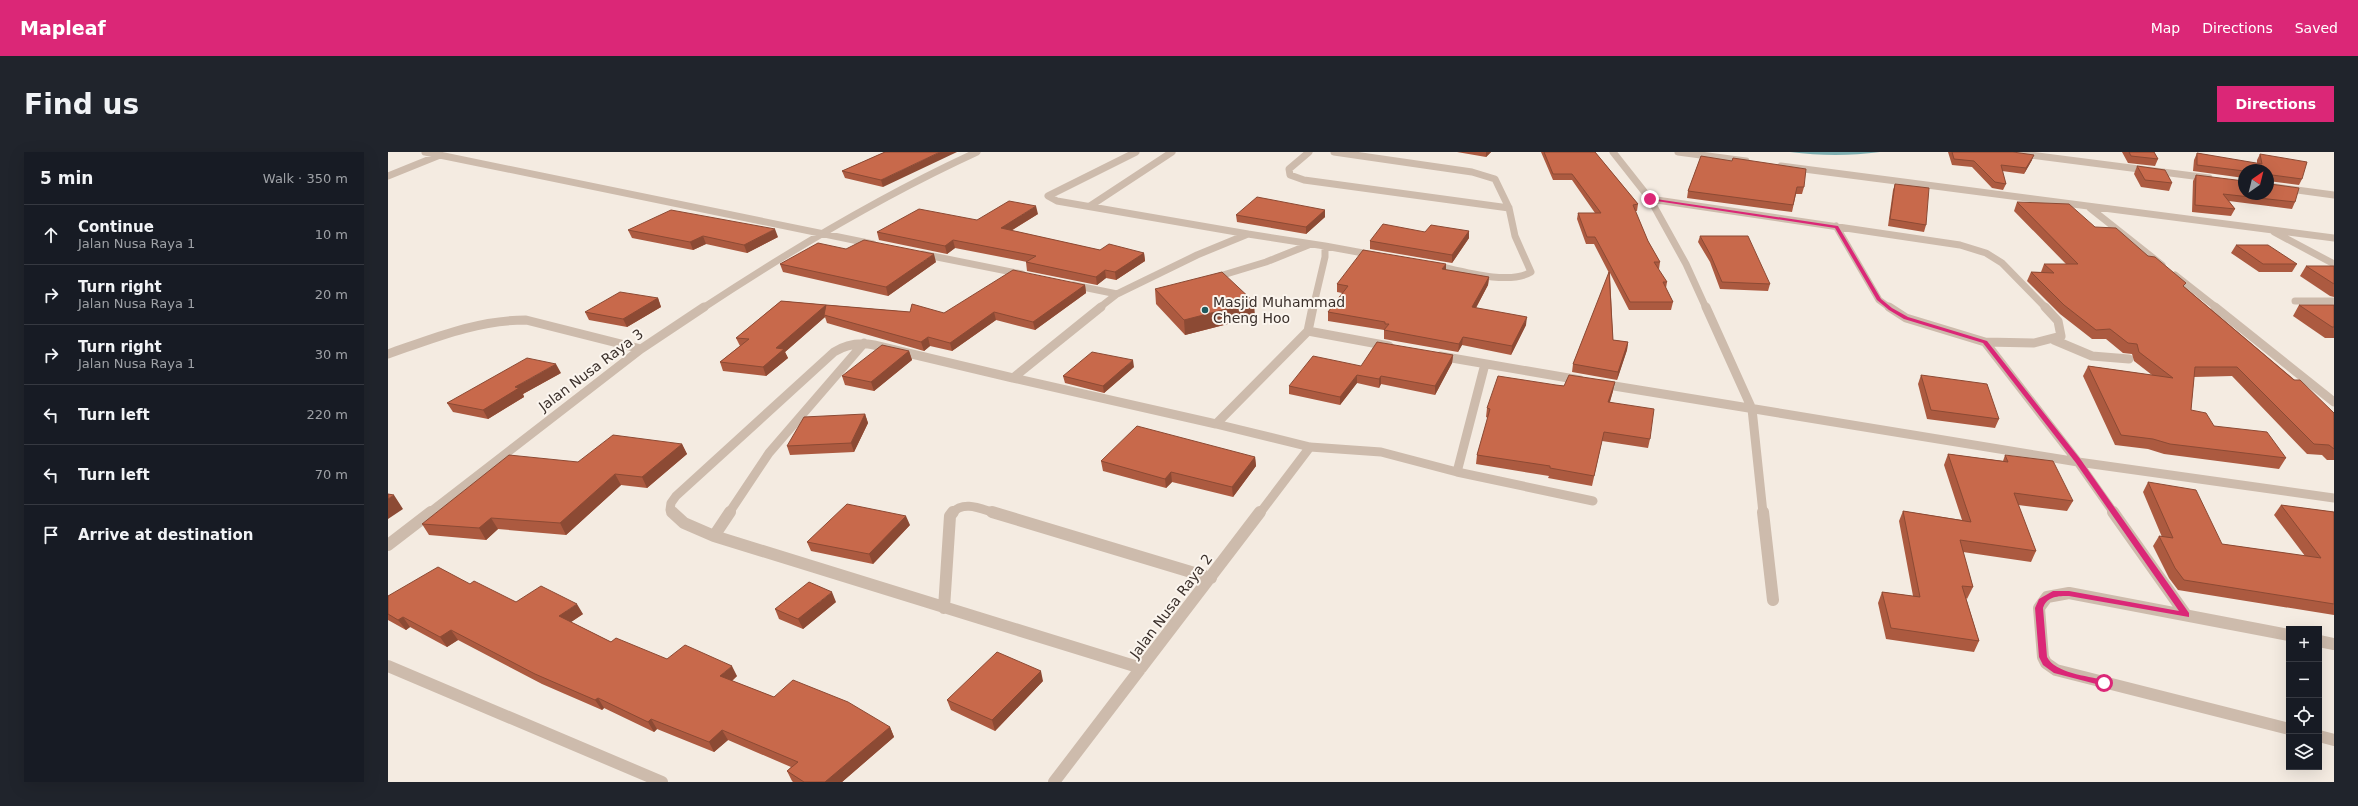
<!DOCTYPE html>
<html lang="en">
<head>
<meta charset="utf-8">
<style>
	body { margin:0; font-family:"DejaVu Sans",sans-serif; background:#20242c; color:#f1f3f6 }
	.controls { position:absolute; right:12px; bottom:12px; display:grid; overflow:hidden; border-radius:0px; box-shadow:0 4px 16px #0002 }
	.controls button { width:36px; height:36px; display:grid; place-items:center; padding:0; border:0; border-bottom:1px solid #363941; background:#171b24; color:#f1f3f6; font:20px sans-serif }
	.compass { position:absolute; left:1850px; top:12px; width:36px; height:36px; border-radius:50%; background:#171b24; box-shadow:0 4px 16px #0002; rotate:35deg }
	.stop { position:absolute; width:12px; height:12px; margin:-9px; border:3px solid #db2777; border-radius:50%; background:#fff }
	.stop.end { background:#db2777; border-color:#fff; box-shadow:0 1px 4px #0008 }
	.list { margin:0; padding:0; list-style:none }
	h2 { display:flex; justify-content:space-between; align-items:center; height:52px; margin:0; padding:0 16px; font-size:17px }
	h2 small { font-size:13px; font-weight:400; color:#9ea1a6 }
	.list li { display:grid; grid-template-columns:26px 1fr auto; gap:12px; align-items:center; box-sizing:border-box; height:60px; padding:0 16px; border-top:1px solid #363941 }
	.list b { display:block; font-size:15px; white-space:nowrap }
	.list p { margin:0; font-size:13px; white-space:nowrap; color:#9ea1a6 }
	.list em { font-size:13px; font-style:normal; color:#9ea1a6 }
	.icon { flex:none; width:22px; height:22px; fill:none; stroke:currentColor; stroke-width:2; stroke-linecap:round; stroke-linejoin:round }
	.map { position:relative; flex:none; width:1946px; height:630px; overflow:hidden; border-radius:0px }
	header { display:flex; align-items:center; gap:24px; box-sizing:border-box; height:56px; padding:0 20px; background:#db2777; color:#fff }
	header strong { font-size:19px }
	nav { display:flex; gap:22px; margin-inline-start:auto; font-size:14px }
	.intro { display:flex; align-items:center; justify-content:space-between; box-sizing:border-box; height:96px; padding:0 24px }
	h1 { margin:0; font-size:28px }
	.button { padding:10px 18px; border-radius:0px; background:#db2777; color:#fff; font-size:14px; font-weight:700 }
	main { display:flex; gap:24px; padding:0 24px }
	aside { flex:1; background:#171b24; border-radius:0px; box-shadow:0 4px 16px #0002 }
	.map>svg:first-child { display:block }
	.water { fill:#7fb0b2 }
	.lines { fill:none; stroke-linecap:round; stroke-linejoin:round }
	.minor-far2 { stroke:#cdbbac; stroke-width:7 }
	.minor-far1 { stroke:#cdbbac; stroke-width:9 }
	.minor { stroke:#cdbbac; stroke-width:12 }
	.wall { fill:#ac5a40 }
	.shaded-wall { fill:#8c4a34 }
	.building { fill:#c8694b; stroke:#8c4a34 }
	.route { fill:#db2777 }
	.poi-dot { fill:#1f5a5e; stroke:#fbf5ee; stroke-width:1.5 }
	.labels { text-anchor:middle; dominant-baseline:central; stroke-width:4; stroke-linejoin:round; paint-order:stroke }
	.poi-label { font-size:14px; fill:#3b302b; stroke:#fbf5ee; text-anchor:start }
	.street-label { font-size:14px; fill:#3b302b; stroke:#fbf5ee }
</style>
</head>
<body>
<header>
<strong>Mapleaf</strong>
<nav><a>Map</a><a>Directions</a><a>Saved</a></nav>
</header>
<div class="intro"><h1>Find us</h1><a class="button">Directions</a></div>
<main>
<aside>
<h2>5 min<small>Walk · 350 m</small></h2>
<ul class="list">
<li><svg class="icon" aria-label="ahead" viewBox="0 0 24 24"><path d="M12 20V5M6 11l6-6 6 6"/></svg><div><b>Continue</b><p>Jalan Nusa Raya 1</p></div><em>10 m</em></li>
<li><svg class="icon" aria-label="right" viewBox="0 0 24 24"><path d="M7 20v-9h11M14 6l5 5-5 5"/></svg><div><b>Turn right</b><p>Jalan Nusa Raya 1</p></div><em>20 m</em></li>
<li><svg class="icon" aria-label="right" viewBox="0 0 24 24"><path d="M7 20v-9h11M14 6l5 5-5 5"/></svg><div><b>Turn right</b><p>Jalan Nusa Raya 1</p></div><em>30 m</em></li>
<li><svg class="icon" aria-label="left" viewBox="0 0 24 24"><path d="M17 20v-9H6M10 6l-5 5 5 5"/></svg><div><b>Turn left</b></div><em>220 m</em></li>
<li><svg class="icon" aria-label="left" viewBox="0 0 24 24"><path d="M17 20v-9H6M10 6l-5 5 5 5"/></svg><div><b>Turn left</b></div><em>70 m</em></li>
<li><svg class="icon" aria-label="arrive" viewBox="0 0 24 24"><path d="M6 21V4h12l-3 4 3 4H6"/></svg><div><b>Arrive at destination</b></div></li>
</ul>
</aside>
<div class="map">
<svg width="1946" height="630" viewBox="0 0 1946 630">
	<rect width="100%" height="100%" fill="#f4ebe1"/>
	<path class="water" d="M1402 0H1492C1462 4 1433 4 1402 0Z"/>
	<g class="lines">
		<path class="minor-far2" d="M37 0 485 92
			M748 0 660 44 669 49 860 82
			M921 0 901 17 902 23 916 28 1121 56
			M946 0 1084 20 1107 27 1121 56 1127 84 1143 120C1120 134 1070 118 1045 113
			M1225 0 1262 47 1298 112 1318 156
			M1290 0 1358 9
			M1619 0 1821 26
			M1393 14 1946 86
			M0 24 52 3
			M1880 34 1946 43
			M1262 47 1572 93 1598 101 1614 111 1658 156
			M702 54 784 0
			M1702 56 1774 113
			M1448 74 1491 148 1502 156
			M1886 80 1946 112
			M937 94 986 103
			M534 102 634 122
			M1787 123 1829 156
			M825 126 878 110 923 92
			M685 133 729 142 809 103 860 82 937 94V105L925 156
			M1907 149H1946
			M315 156C403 98 493 44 589 0
			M711 156 729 142"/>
		<path class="minor-far1" d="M713 155 625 226 828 272 920 179
			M925 155 920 179 1001 194
			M1318 155 1364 257 1375 361
			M1501 155 1518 166 1597 190
			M1657 155 1670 169 1673 184 1646 191 1597 190 1690 310 1726 361
			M1827 155 1946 250
			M1666 188 1704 204 1741 207
			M0 202C46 186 89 168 138 168L253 197
			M1052 204 1192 228
			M1214 232 1690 310 1946 346
			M828 272 922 295 993 300 1069 320 1097 212
			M1069 320 1205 349
			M41 361 253 197 316 155
			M285 361 282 358 283 351 288 344 446 200C459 192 471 190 486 193L625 226
			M341 361 381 301 476 191
			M564 361C576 348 593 357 607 361
			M872 361 922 295"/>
		<path class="minor" d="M284 360 296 371 326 384 753 516
			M604 360 823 426
			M1375 360 1385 448
			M1725 360 1798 463
			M326 384 342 360
			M0 393 43 360
			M556 456 562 364 565 360
			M1901 483 1681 441 1659 445 1651 456 1655 505 1658 511 1668 518 1901 577
			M1931 489 1946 492
			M0 514 274 630
			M1931 584 1946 588
			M666 630 872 360"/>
	</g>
	<path class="wall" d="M497 0 495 35 457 26 454 19Z
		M1069 0H1103L1098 5Z
		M1153 0H1207L1250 52 1249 59H1247L1260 89 1272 110 1271 117H1270L1279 130 1278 136 1285 150 1283 158H1241L1222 121 1225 188 1240 190 1239 198 1229 228 1184 220 1185 212 1221 121 1206 92H1198L1189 67 1190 61H1207L1184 28H1165Z
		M1560 0H1625L1644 8 1636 22 1614 19 1618 32 1615 38 1604 36 1584 15 1564 13Z
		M1734 0H1766L1770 7 1767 14 1740 11Z
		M1809 1 1869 12V8L1872 2 1914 27 1911 33 1880 29 1882 32 1907 50 1904 57 1841 49 1847 57 1843 64 1804 60 1805 29 1808 23 1856 42 1880 18H1856V26L1805 19 1806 8Z
		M1313 4 1416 35 1414 42H1408L1404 60 1299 46 1300 39Z
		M1749 14 1784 31 1781 39 1753 35 1746 22Z
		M1507 32 1538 73 1536 80 1500 74 1505 38Z
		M1629 50 1707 75 1760 104 1946 261V308H1939L1934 303 1919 302 1844 224 1806 225 1803 258 1826 274 1898 306 1891 317 1776 302 1760 297 1727 293 1695 224 1700 214 1764 223 1746 209 1744 202 1735 201 1718 187H1704L1672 162 1639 129 1643 120H1653L1656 112H1678L1626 59Z
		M937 58V65L918 82 849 70 848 63Z
		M650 62 623 79 712 98 756 101 757 109 728 128 718 126 709 133 639 119 638 110H639L567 96 559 102 491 88 489 80Z
		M240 78 390 85 359 101 318 92 305 98 244 86Z
		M1081 79V86L1064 111 982 97V89L1037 80Z
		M1312 84 1382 132 1380 139 1332 137 1322 110 1310 90Z
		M1848 93 1909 112 1904 120H1871L1843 101Z
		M548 110 500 144 395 120 392 112Z
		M1918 114H1946V145L1942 144 1912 124Z
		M1058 118 1101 125 1100 133 1088 156 1138 173 1123 203 1074 193 1070 200 996 187V178L940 169V160L954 141 949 140V132Z
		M697 133 698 141 647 178 608 168 564 199 542 194 536 199 439 171 437 165 397 200 400 206 378 224 335 219 332 210 352 194 348 186 393 149 522 160 556 161Z
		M767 137 867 165 797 183 768 152Z
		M270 146 273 155 239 175 201 168 197 160Z
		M1911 153H1946V186H1937L1905 164Z
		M521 199 524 208 486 239 457 233 454 224Z
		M1065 203 1064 211 1047 243 993 232 991 236 969 231 952 253 901 242V234L973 214Z
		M746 215 716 241 677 231 675 224Z
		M173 221 135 242 136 245 100 267 65 260 59 251Z
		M1533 223 1611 267 1607 276 1539 267 1530 232Z
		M1168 233 1225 239 1222 250 1262 287 1260 296 1214 289 1204 334 1160 326 1161 324 1088 312 1089 303 1100 266 1098 265 1099 256Z
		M477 262 480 271 466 300 402 303 399 294Z
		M294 292 299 302 259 336 233 333 178 383 110 377 98 388 41 383 34 372 190 310Z
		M1560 302 1615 309 1617 303 1685 349 1679 359 1630 353 1648 399 1643 410 1575 400 1585 435 1579 447 1578 446 1591 489 1586 500 1498 487 1490 451 1494 440 1525 444 1511 369 1515 359 1574 368 1556 313Z
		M867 305 868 314 845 345 784 330 778 336 715 319 713 309Z
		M1760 330 1834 392 1917 404 1886 363 1893 353 1946 360V463L1790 438 1781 426 1765 394 1771 384 1774 385 1755 340Z
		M522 373 485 412 423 399 419 390Z
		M82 432 128 450 195 462 183 470 223 490 279 507 349 524 344 529 386 545 502 575 506 585 454 630H405L404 629 399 619 403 615 340 588 326 600 269 577 266 580 216 556 214 558 154 532 70 488 59 495 22 475 18 478 0 468V444Z
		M448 450 415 477 391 467 387 457Z
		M655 529 607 579 563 558 559 548Z"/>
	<path class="shaded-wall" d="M552 0H569L495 35 493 28Z
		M1098 0H1103L1098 5Z
		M1646 3 1644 8 1636 22 1638 16Z
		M1884 23 1880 29V25Z
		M648 54 650 62 614 84 613 76Z
		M937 58V65L918 82V75Z
		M387 77 390 85 359 101 356 93Z
		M1081 79V86L1064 111V103Z
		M315 84 318 92 305 98 302 90Z
		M565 88 567 96 559 102 557 94Z
		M756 101 757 109 728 128 727 120Z
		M546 102 548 110 500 144 498 135Z
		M1058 112V120L1054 117Z
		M717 118 718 126 709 133 708 125Z
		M1101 125 1100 133 1084 163V155Z
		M697 133 698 141 647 178 645 170Z
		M270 146 273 155 239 175 235 167Z
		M866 150 867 165 797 183 796 168Z
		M438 153 441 162 436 163 437 165 397 200 400 206 378 224 375 215 388 196Z
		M606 160 608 168 564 199 562 191Z
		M1139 165 1138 173 1123 203 1124 194Z
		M540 185 542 194 536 199 533 190Z
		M1075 185 1074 193 1070 200 1071 192Z
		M1240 190 1239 198 1229 228 1230 220Z
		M521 199 524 208 486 239 483 230Z
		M1065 203 1064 211 1047 243V234Z
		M745 208 746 215 716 241 715 234Z
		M168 212 173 221 135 242 136 245 100 267 95 258 127 235Z
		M969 223V231L952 253V245Z
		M993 224V232L991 236V227Z
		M1227 230 1225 239 1219 258 1220 250Z
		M477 262 480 271 466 300 463 291Z
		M294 292 299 302 259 336 254 325Z
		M867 305 868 314 845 345 844 335Z
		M783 320 784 330 778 336 777 327Z
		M227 322 233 333 178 383 172 371Z
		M6 343 15 357 0 367V347Z
		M518 364 522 373 485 412 481 402Z
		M103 366 110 377 98 388 91 376Z
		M444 440 448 450 415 477 410 467Z
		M189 452 195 462 177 474 171 464Z
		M15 465 22 475 18 478 10 468Z
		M63 478 70 488 59 495 52 485Z
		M344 514 349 524 338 534 332 524Z
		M653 519 655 529 607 579 604 568Z
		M210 546 216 556 214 558 207 548Z
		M263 567 269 577 266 580 260 570Z
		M502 575 506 585 454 630H437Z
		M334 578 340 588 326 600 321 590Z"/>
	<path class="building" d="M497 0H552L493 28 454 19Z
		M1156 0H1207L1250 52 1245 53 1260 89 1272 110H1266L1279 130H1275L1285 150H1242L1207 85H1199L1190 61H1213L1184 22H1165Z
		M1564 0H1625L1646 3 1638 16 1613 13 1618 32 1607 30 1586 9 1566 7Z
		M1741 0H1766L1770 7 1743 4Z
		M1809 1 1874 12 1872 2 1919 10 1914 27 1884 23 1880 25V18H1856V19L1809 13Z
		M1313 4 1344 9 1345 6 1418 17 1416 35H1409L1405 53 1300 39Z
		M1749 14 1777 18 1784 31 1757 28Z
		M1808 23 1856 29V42H1880V28L1882 32 1911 36 1907 50 1835 42 1847 57 1807 53Z
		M1507 32 1541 36 1538 73 1502 67Z
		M869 45 937 58 918 75 848 63Z
		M621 49 648 54 613 76 712 98 721 92 756 101 727 120 717 118 708 125 638 110 648 104 565 88 557 94 489 80 531 57 589 68Z
		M1629 50 1681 52 1707 75 1728 76 1760 104 1767 105 1798 131 1795 134 1906 228H1912L1946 261V297L1941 293 1926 292 1849 215H1807L1803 258 1818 261 1826 274 1879 280 1898 306 1782 292 1765 287 1733 283 1700 214 1785 226 1751 200 1749 192 1740 191 1722 177 1708 178 1676 153 1643 120 1666 121 1656 112H1690Z
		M283 58 387 77 356 93 315 84 302 90 240 78Z
		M995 72 1037 80 1043 73 1081 79 1064 103 982 89Z
		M1312 84H1360L1382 132 1334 130 1323 104Z
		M476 88 546 102 498 135 392 112 430 91 458 97Z
		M1848 93H1880L1909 112H1875Z
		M975 98 1058 112 1054 117 1101 125 1084 155 1139 165 1124 194 1075 185 1071 192 996 178 1001 172H997V170L940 160 960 134 949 132Z
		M1918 114H1946V132Z
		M625 118 697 133 645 170 606 160 562 191 540 185 533 190 436 163 438 153 522 160 524 152 556 161Z
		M834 120 866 150 796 168 767 137Z
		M1221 120 1225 188 1240 190 1230 220 1185 212Z
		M232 140 270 146 235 167 197 160Z
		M393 149 438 153 388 196 396 197 375 215 332 210 361 187 348 186Z
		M1911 153H1946V175H1944Z
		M989 190 1065 203 1047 234 993 224 991 227 969 223 952 245 901 234 925 204 973 214Z
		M494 193 521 199 483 230 454 224Z
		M704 200 745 208 715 234 675 224Z
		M139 206 168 212 127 235 131 236 95 258 59 251Z
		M1181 223 1227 230 1220 250 1266 257 1262 287 1216 280 1206 324 1162 316V314L1089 303 1102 257 1099 256 1110 224 1168 233 1176 234Z
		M1533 223 1599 232 1611 267 1543 258Z
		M477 262 463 291 399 294 416 265Z
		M749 274 867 305 844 335 783 320 777 327 713 309Z
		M225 283 294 292 254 325 227 322 172 371 103 366 91 376 34 372 121 303 190 310Z
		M1560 302 1620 310 1617 303 1665 309 1685 349 1626 341 1648 399 1572 388 1585 435 1574 434 1591 489 1503 476 1494 440 1532 445 1515 359 1583 370Z
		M1760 330 1808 338 1834 392 1933 406 1893 353 1946 360V452L1796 428 1787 416 1771 384 1785 386Z
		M0 342 6 343 0 347Z
		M459 352 518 364 481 402 419 390Z
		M50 415 82 432 86 429 128 450 153 434 189 452 171 464 223 490 228 486 279 507 297 493 344 514 332 524 386 545 405 528 460 550 502 575 437 630H416L399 619 410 610 334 578 321 590 263 567 260 570 210 546 207 548 147 522 63 478 52 485 15 465 10 468 0 462V444Z
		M421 430 444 440 410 467 387 457Z
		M609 500 653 519 604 568 559 548Z"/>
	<path class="route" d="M1261 46 1450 74 1493 147 1504 156 1520 165 1599 189 1693 308 1801 461V465L1681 444C1670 444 1659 444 1655 456L1659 505C1667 521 1699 524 1716 528L1720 531 1716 534 1666 521 1655 513 1651 505 1647 456 1651 447 1665 439H1681L1791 459 1688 311 1595 191 1516 167 1501 158 1489 148 1447 76 1262 48Z"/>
	<circle class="poi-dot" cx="817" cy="158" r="4"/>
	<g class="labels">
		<g class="poi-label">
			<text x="825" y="150">Masjid Muhammad<tspan x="825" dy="16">Cheng Hoo</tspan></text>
		</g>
		<g class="street-label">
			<text transform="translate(203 218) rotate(-37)">Jalan Nusa Raya 3</text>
			<text transform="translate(783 454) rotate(-53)">Jalan Nusa Raya 2</text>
		</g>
	</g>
</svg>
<div class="controls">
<button>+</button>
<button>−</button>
<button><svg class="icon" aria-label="locate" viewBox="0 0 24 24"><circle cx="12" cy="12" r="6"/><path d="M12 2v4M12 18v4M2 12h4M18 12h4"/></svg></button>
<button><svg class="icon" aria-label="layers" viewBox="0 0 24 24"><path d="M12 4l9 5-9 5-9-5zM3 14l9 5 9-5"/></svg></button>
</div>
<svg class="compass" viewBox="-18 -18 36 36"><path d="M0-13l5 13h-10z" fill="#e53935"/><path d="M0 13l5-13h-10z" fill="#9ea1a6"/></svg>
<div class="stop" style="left:1716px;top:531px"></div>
<div class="stop end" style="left:1262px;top:47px"></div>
</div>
</main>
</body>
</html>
